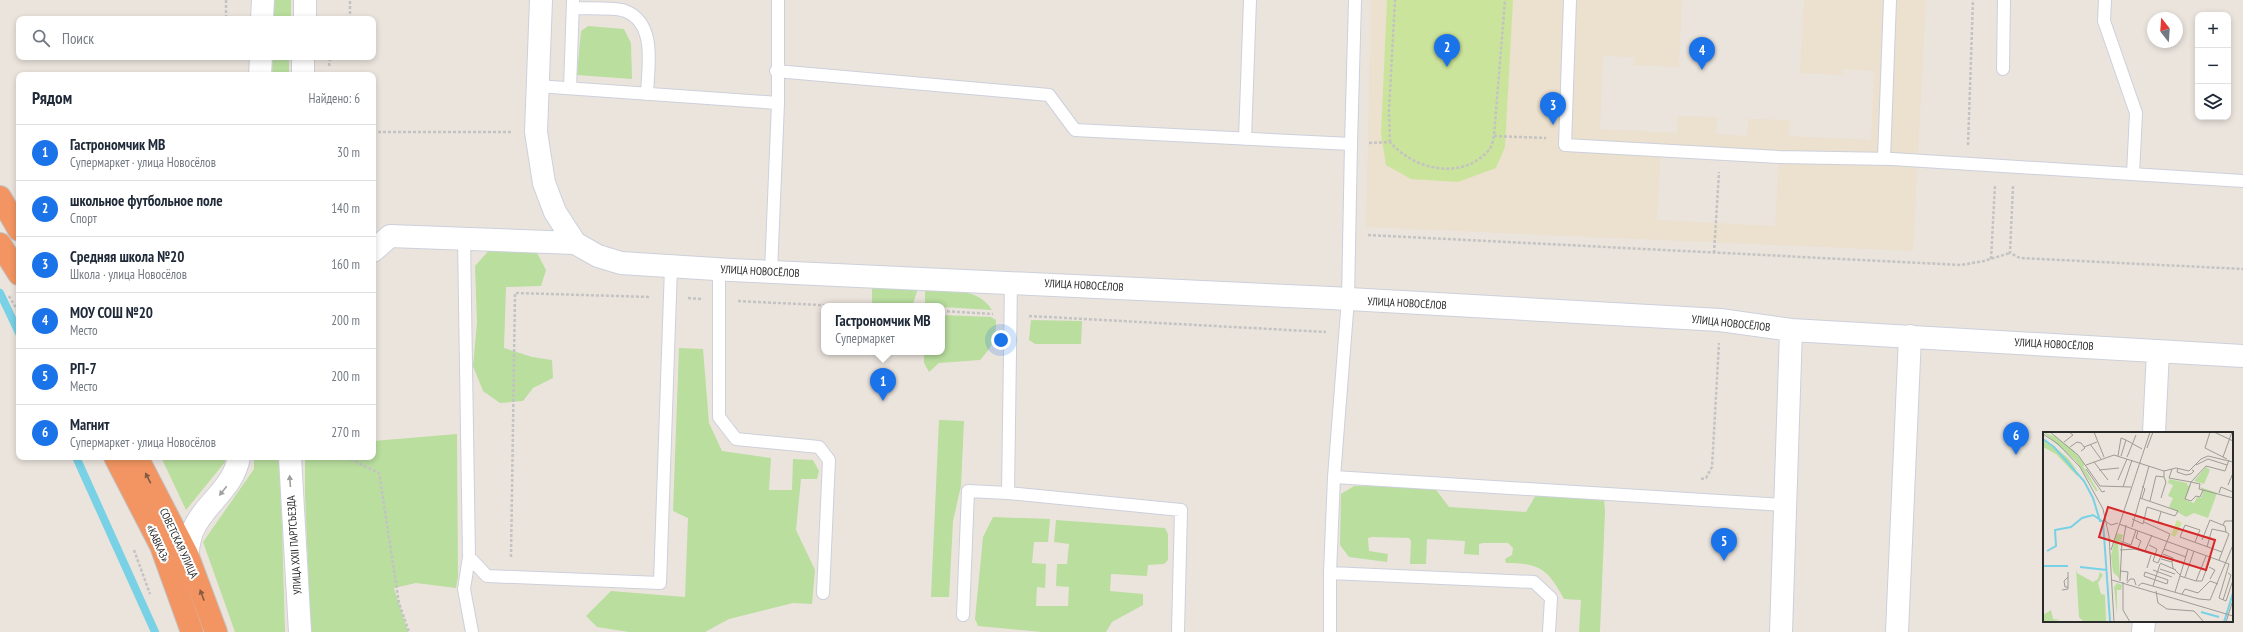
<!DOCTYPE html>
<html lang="ru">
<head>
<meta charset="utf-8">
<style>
	body { margin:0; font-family:"PT Sans Narrow",sans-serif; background:#f6f6f7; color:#1f2937 }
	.controls { position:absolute; right:12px; top:12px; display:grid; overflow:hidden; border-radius:8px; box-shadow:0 2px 6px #0003 }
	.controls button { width:36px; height:36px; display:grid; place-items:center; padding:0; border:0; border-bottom:1px solid #e0e1e3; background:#fff; color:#1f2937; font:20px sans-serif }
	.compass { position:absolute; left:2147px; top:12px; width:36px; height:36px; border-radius:50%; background:#fff; box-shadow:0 2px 6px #0003; rotate:343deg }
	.you { position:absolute; left:1001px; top:340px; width:14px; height:14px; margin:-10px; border:3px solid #fff; border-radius:50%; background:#1a73e8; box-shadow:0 0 0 6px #1a73e833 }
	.badge { display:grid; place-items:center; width:26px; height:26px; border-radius:50%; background:#1a73e8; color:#fff; font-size:13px; font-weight:700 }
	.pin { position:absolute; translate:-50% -33px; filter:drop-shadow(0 1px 2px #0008) }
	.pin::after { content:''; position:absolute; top:21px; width:14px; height:12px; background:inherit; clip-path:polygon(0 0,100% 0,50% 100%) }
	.popup { position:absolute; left:821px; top:303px; width:124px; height:52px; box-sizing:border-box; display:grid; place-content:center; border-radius:8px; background:#fff; filter:drop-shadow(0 1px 3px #0005); font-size:13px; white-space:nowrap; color:#747a83 }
	.popup b { font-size:15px; color:#1f2937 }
	.popup::after { content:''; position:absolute; left:50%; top:100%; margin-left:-8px; border:8px solid transparent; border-top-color:#fff }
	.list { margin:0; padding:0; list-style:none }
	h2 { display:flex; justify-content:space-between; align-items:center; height:52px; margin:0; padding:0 16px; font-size:17px }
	h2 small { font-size:13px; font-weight:400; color:#747a83 }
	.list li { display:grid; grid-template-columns:26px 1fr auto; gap:12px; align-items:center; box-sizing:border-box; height:56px; padding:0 16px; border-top:1px solid #e0e1e3 }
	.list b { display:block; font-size:15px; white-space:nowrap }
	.list p { margin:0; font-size:13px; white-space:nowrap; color:#747a83 }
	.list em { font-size:13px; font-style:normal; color:#747a83 }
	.icon { flex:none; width:22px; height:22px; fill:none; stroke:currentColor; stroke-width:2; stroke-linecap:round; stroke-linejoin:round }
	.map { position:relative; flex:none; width:2243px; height:632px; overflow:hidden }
	.search { position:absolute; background:#fff; box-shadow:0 2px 6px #0003; left:16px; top:16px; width:360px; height:44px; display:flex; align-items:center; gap:10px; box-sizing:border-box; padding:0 14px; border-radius:8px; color:#747a83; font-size:15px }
	.panel { position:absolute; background:#fff; box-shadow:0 2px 6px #0003; left:16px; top:72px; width:360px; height:388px; border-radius:8px }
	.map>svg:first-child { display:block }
	.education { fill:#ece0ce; fill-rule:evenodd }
	.green { fill:#b9de9e }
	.pitch { fill:#cbe49b }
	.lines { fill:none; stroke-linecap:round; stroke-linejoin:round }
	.stream { stroke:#78d1e5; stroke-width:8 }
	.lane-casing { stroke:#ccd0db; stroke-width:14 }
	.street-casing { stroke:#ccd0db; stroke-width:24 }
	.secondary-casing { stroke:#ccd0db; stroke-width:24 }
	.highway-casing { stroke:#c3c3c3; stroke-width:24 }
	.path { stroke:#c3c3c3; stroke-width:2.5; stroke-dasharray:3 2; stroke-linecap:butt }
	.lane { stroke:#fff; stroke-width:12 }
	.street { stroke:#fff; stroke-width:22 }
	.secondary { stroke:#fff; stroke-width:22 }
	.highway { stroke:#f29562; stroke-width:22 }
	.oneway { fill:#845a43 }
	.oneway2 { fill:#9f9f9f }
	.labels { text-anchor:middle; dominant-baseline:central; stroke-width:4; stroke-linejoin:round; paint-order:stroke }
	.street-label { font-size:11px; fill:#2a2a2a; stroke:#fff }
	.inset-river { fill:none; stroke:#78d1e5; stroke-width:2 }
	.inset-road { fill:none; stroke:#9e9a95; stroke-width:1 }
	.view { fill:#d62828; fill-opacity:0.15; stroke:#d62828; stroke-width:2 }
	.inset-edge { fill:none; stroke:#2a2a2a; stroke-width:2 }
</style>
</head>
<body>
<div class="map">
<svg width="2243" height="632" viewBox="0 0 2243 632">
	<rect width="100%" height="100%" fill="#ebe4dd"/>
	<path class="education" d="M1371 0H1387L1381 134 1505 147 1513 0H1682L1679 67 1634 65V57L1603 56 1600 129 1677 133 1678 116 1717 117 1716 134 1747 136 1748 119 1790 120 1789 136 1871 140 1874 71 1843 69V75L1800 73 1804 0H1926L1913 251 1366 227ZM1661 151 1779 157 1775 226 1657 220Z"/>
	<path class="green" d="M274 0H291V19H274Z
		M588 26 624 29 631 43 632 79 577 75 581 31Z
		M273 57H289V75H272Z
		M492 247 535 249 546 270 541 286 506 287 504 348 532 357 552 360 553 378 533 388 523 401 500 403 483 391 473 366 477 323 475 266Z
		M872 287 918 288 913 304H872Z
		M925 290C948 291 978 287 992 310L925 306Z
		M942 315 991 317 996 320C996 339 993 346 980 360L939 363 929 372 924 363V352H942Z
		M1031 320 1082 321 1081 344H1035L1029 340Z
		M679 348 703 349 709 423 722 451 771 458 769 490H792L793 459 813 460 819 471 817 479H801L796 530 815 570 812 604 793 603 729 619 705 632H629L597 627 586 616 611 591 685 597 688 518 673 511Z
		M939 420 964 421 961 486 953 521 949 597H931Z
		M457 434 458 577 456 588 416 583 394 588 408 632H311L305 495V457H373V441Z
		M161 457H225V462L186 510Z
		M254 457H280L285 632H235L203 542 254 469Z
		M1354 486 1434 487 1449 507 1526 512 1537 493 1604 499 1605 512 1600 632H1579L1581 600 1564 599C1548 569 1540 563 1506 563L1505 559 1512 555 1513 548 1508 543H1483L1479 544V555L1464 554 1465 541 1427 539 1426 564H1410L1411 541 1409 538 1372 537 1368 538 1369 551 1388 554 1387 562 1349 557 1340 545 1341 494Z
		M993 517 1050 519 1048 542H1034L1032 563 1046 564 1045 588 1037 587 1036 606H1068L1069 587 1056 586 1057 564H1067L1069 544 1054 542 1056 520 1165 528 1168 534V560L1164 564 1148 565 1147 576 1111 574 1110 591 1143 594V605L1112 622 1106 632H1042L978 626 975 619 983 537Z"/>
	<path class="pitch" d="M1387 0H1513L1505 147 1496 168 1458 182 1411 179 1386 165 1381 134Z"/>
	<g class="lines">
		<path class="stream" d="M0 293 19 333
			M76 457 155 632"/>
		<g class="lane-casing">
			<path id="lane" d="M1570 0 1565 145 1779 157 1892 159 2243 181
				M2105 0 2104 21 2136 113 2133 174
				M573 8C584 9 616 7 625 11 657 23 648 67 647 94
				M2003 69 2004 0
				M776 71 1049 95 1075 130 1351 144 1348 299 1334 477 1784 505
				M537 86 778 103V0
				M570 88 573 1
				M1245 139 1250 0
				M1351 144 1355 0
				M1884 159 1890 0
				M464 239 469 557 487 576 660 583 671 267
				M719 268V417L736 439 819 447 829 460 823 593
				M771 272 778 103
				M1008 493 1181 510 1178 632
				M469 557 464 589 472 632
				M1330 573 1534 582 1551 598 1549 632
				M963 615 968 491 1008 493 1011 282
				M1330 632V573L1334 477"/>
		</g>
		<g class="street-casing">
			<path id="street" d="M541 0 536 132 544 183 555 212 575 243 598 256 621 263 731 270 1331 298 1720 320 1791 330 2243 356
				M373 251 390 236 575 243
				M2154 433 2158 351
				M1781 632 1791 330
				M1897 632 1910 336
				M2143 632 2144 621"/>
		</g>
		<g class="secondary-casing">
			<path id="secondary" d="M262 19 263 0
				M305 19V0
				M260 75 261 57
				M303 75V57
				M290 457 300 632
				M186 566C187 555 188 543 192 532 204 503 233 490 239 457"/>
		</g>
		<g class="highway-casing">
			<path id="highway" d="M0 197 19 230
				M0 244 19 274
				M115 457 161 546 192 632
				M137 457 187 554 216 632"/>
		</g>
		<path class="path" d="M226 0V19
			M350 19V0
			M329 66 330 57
			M373 132H512
			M1494 136 1546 138
			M1390 142 1389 111 1395 0
			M1369 143 1390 142C1414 170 1462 181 1489 150 1492 147 1493 140 1494 136L1505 0
			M1968 145 1973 0
			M2013 186 2010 253 2020 258 2243 269
			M1368 235 1961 265 1984 261 2010 253
			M1714 253 1719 172
			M1991 259 1995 185
			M9 296 19 313
			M688 298 701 299
			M738 301 839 306
			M942 311 993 314
			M1029 316 1326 332
			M346 457 379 473 399 603 409 632
			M1701 479 1706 478 1712 467 1719 343
			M134 550 150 594
			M511 557 515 293 651 297"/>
		<use href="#lane" class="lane"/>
		<use href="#street" class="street"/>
		<use href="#secondary" class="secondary"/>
		<use href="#highway" class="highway"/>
	</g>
	<defs><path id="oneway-solid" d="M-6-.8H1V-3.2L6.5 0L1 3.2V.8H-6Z"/></defs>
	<g class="oneway">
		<use href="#oneway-solid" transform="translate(148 478) rotate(-117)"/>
		<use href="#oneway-solid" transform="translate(202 595) rotate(-110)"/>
	</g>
	<g class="oneway2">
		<use href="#oneway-solid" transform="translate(290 481) rotate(-94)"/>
		<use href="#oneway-solid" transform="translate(223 491) rotate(128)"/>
	</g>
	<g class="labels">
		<g class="street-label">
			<text transform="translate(760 271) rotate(3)">УЛИЦА НОВОСЁЛОВ</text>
			<text transform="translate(1084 285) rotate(3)">УЛИЦА НОВОСЁЛОВ</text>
			<text transform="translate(1407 303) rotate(3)">УЛИЦА НОВОСЁЛОВ</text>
			<text transform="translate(1731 323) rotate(6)">УЛИЦА НОВОСЁЛОВ</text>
			<text transform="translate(2054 344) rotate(3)">УЛИЦА НОВОСЁЛОВ</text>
			<text transform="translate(158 543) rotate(66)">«КАВКАЗ»</text>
			<text transform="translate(179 543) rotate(65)">СОВЕТСКАЯ УЛИЦА</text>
			<text transform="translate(294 545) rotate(-94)">УЛИЦА XXII ПАРТСЪЕЗДА</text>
		</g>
	</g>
	<g transform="translate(2043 432)">
		<rect width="190" height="190" fill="#ebe4dd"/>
		<path d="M0 0 13 5 30 18 42 33 40 34 55 59H53L33 29ZM0 6 25 26 32 36 35 45 13 22 0 15ZM163 35 167 38 161 52 151 49ZM126 47 144 51 145 54 148 53 142 68 151 71 154 65 158 66 160 60 157 55 174 61 165 86 151 81 143 85 126 75 130 66 125 64 130 53 125 51ZM73 101 80 103 78 110 75 109 77 147 70 140 68 124ZM33 136 34 141 50 150 55 147 57 140 60 143 55 151 58 162 62 163 63 190H41L36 185ZM74 151 79 153 78 158H74V183L71 155ZM8 178 10 187 18 188 0 190V183Z" fill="#b9de9e"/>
		<path d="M134 88 139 91 132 105 128 103Z" fill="#cbe49b"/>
		<path class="inset-river" d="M0 7 11 15 41 49 50 66 57 89H60L67 189M4 119 13 114 12 98 28 95 39 86 50 83 59 89M0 134H25M37 135 64 138M158 180 176 185M181 190 190 161"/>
		<path class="inset-road" d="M7 0 35 23 57 54 88 55M51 0 61 25M167 0 162 16 184 27M171 0 190 9M0 2 15 12 37 35 60 77 66 104 71 190M83 8 99 17M21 10 30 3 26 0M47 12 58 27M27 15 34 10 38 11 42 16 38 19M41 15 54 10M104 16 110 0M75 24 78 6 83 8 78 24M84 25 93 3M180 25 189 0M51 30 65 48M43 33 71 23 121 39 133 36 146 39 158 27 165 24 190 30M153 33 165 27 184 33M135 36 134 40 143 43 148 42 151 39 149 38M43 37 59 60 62 59M129 37 126 46 148 50 163 34 182 39 186 28M56 38 76 36M75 48 84 27M148 50 157 52 156 57 160 58 157 65 153 64 148 69 142 67ZM185 53 190 41M80 55 89 28M160 58 190 66M176 61 178 55 190 60M99 66 102 57 99 54M118 66 123 50 121 45M107 69 113 44 121 45V39M118 80 115 90 119 91M89 87 100 92 104 75 132 84 135 79 97 66M62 89 68 93 75 91M101 90 127 102 121 117 143 125M76 92 186 132 176 166 183 169 190 148M83 93 80 110 88 113 93 98M180 93 182 89H189L190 86M89 95 106 34M95 99 93 106 98 109 95 116M159 108 167 88 182 94 183 100 186 102 176 128M152 110 157 98 142 93 137 105 179 120M106 113 114 117 110 129 115 131 121 117M164 115 169 97 183 100M68 118 107 0M77 118 92 117 109 122M102 119 109 103M163 124 153 149H159L168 125M118 127 129 130 130 126 120 122M129 130 130 136 137 143M117 131 133 138M166 135 172 138 167 147M104 136 108 123M117 137 132 142M110 138 129 145M78 139 85 140 84 149M102 140 125 148 124 152 101 144ZM137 144 145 117M25 145 21 149 22 155H25M142 145 151 119M69 148 190 184M77 149 79 109M80 150V178L87 190M84 151 87 147H91L93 153M95 154 99 151 156 167 167 168 190 113M110 154 117 132M19 158 25 157V140M113 159 115 171 124 177 151 179 161 190M132 160 137 144 153 149M139 162 142 157 155 161 167 149 175 152M180 168 188 143 185 141M183 190 190 168"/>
		<path class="view" d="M65 75 172 108 163 138 56 105Z"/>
		<rect width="190" height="190" class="inset-edge"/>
	</g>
</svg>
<div class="controls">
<button>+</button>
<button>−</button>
<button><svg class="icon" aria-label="layers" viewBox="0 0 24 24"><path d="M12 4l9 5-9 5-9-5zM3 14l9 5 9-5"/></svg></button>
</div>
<svg class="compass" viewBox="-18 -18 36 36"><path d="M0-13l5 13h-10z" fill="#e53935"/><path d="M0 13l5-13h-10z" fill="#747a83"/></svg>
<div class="you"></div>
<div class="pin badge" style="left:883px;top:401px">1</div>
<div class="popup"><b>Гастрономчик МВ</b>Супермаркет</div>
<div class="pin badge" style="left:1447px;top:67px">2</div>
<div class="pin badge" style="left:1553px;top:125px">3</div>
<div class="pin badge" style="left:1702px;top:70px">4</div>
<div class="pin badge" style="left:1724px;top:561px">5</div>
<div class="pin badge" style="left:2016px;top:455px">6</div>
<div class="search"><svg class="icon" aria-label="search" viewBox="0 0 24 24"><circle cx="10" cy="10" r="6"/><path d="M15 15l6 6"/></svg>Поиск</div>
<section class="panel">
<h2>Рядом<small>Найдено: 6</small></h2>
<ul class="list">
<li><span class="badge">1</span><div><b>Гастрономчик МВ</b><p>Супермаркет · улица Новосёлов</p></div><em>30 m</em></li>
<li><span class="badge">2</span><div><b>школьное футбольное поле</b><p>Спорт</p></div><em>140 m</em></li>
<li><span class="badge">3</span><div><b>Средняя школа №20</b><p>Школа · улица Новосёлов</p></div><em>160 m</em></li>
<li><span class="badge">4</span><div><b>МОУ СОШ №20</b><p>Место</p></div><em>200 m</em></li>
<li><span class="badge">5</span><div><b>РП-7</b><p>Место</p></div><em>200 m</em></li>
<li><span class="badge">6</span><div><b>Магнит</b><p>Супермаркет · улица Новосёлов</p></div><em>270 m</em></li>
</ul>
</section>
</div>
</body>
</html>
